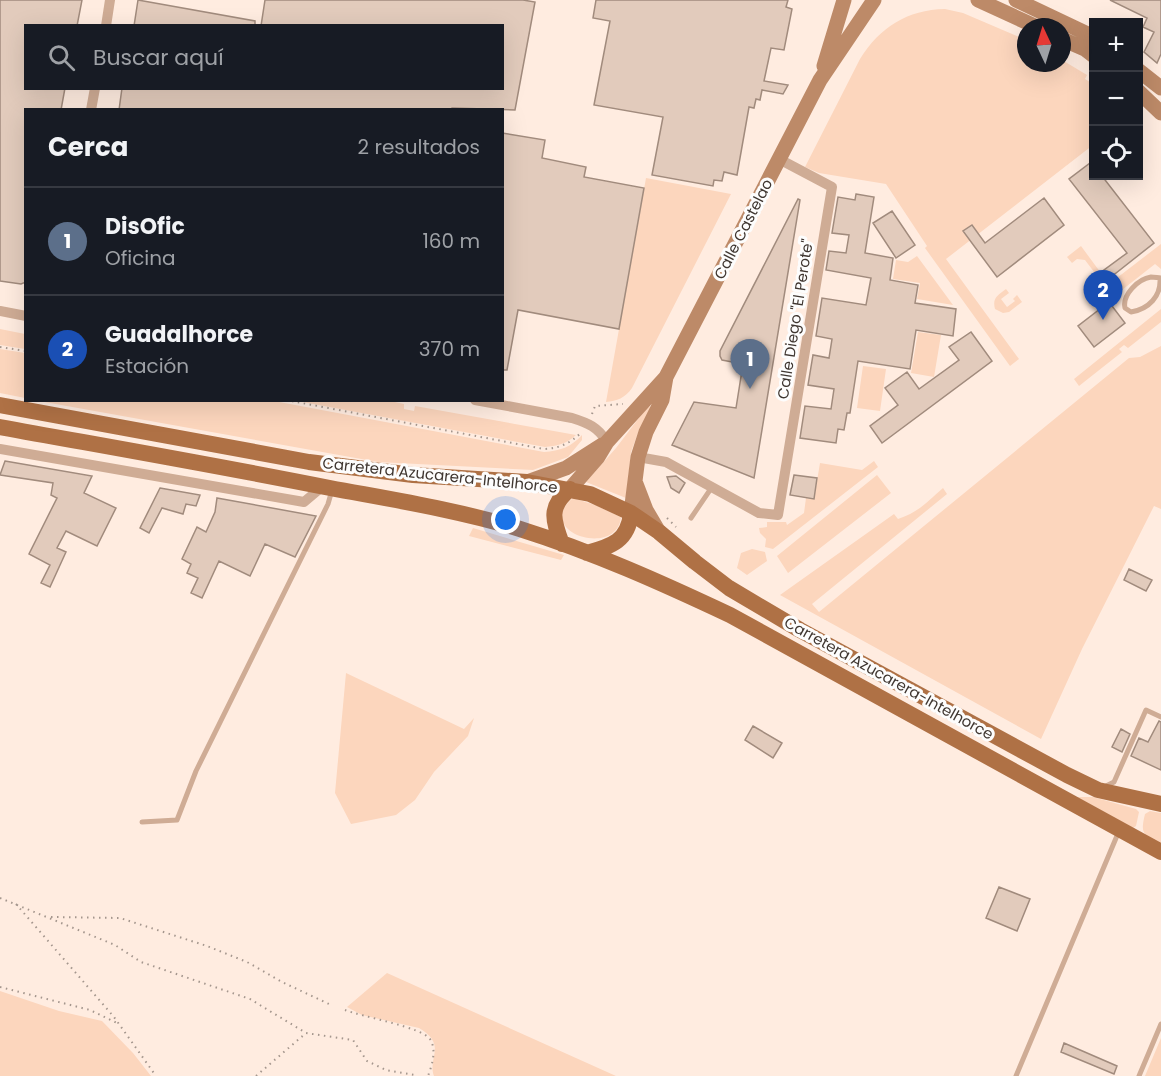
<!DOCTYPE html>
<html lang="es">
<head>
<meta charset="utf-8">
<style>
	body { margin:0; font-family:Poppins,sans-serif; background:#242831; color:#f1f3f6 }
	.controls { position:absolute; right:18px; top:18px; display:grid; overflow:hidden; border-radius:0px; box-shadow:0 6px 24px #0002 }
	.controls button { width:54px; height:54px; display:grid; place-items:center; padding:0; border:0; border-bottom:2px solid #363941; background:#171b24; color:#f1f3f6; font:30px sans-serif }
	.compass { position:absolute; left:1017px; top:18px; width:54px; height:54px; border-radius:50%; background:#171b24; box-shadow:0 6px 24px #0002; rotate:356deg }
	.you { position:absolute; left:506px; top:520px; width:21px; height:21px; margin:-15px; border:4px solid #fff; border-radius:50%; background:#1a73e8; box-shadow:0 0 0 9px #1a73e833 }
	.badge { display:grid; place-items:center; width:39px; height:39px; border-radius:50%; background:#1573a1; color:#fff; font-size:20px; font-weight:700 }
	.pin { position:absolute; translate:-50% -50px; filter:drop-shadow(0 2px 3px #0008) }
	.pin::after { content:''; position:absolute; top:32px; width:21px; height:18px; background:inherit; clip-path:polygon(0 0,100% 0,50% 100%) }
	.list { margin:0; padding:0; list-style:none }
	h2 { display:flex; justify-content:space-between; align-items:center; height:78px; margin:0; padding:0 24px; font-size:26px }
	h2 small { font-size:20px; font-weight:400; color:#9ea1a6 }
	.list li { display:grid; grid-template-columns:39px 1fr auto; gap:18px; align-items:center; box-sizing:border-box; height:108px; padding:0 24px; border-top:2px solid #363941 }
	.list b { display:block; font-size:22px; white-space:nowrap }
	.list p { margin:0; font-size:20px; white-space:nowrap; color:#9ea1a6 }
	.list em { font-size:20px; font-style:normal; color:#9ea1a6 }
	.icon { flex:none; width:33px; height:33px; fill:none; stroke:currentColor; stroke-width:2; stroke-linecap:round; stroke-linejoin:round }
	.map { position:relative; flex:none; width:1161px; height:1076px; overflow:hidden }
	.search { position:absolute; background:#171b24; box-shadow:0 6px 24px #0002; left:24px; top:24px; width:480px; height:66px; display:flex; align-items:center; gap:15px; box-sizing:border-box; padding:0 21px; border-radius:0px; color:#9ea1a6; font-size:22px }
	.panel { position:absolute; background:#171b24; box-shadow:0 6px 24px #0002; left:24px; top:108px; width:480px; height:294px; border-radius:0px }
	.map>svg:first-child { display:block }
	.green { fill:#fcd6bd }
	.building { fill:#e2cbbc; stroke:#a18b7d; stroke-width:1.5 }
	.lines { fill:none; stroke-linecap:round; stroke-linejoin:round }
	.path { stroke:#a4968d; stroke-width:2; stroke-dasharray:1.5 4.5; stroke-linecap:butt }
	.lane { stroke:#cfac95; stroke-width:5 }
	.street { stroke:#cfac95; stroke-width:10 }
	.secondary { stroke:#bd8a68; stroke-width:15 }
	.primary { stroke:#af7145; stroke-width:16 }
	.labels { text-anchor:middle; dominant-baseline:central; stroke-width:6; stroke-linejoin:round; paint-order:stroke }
	.street-label { font-size:15px; fill:#3f3630; stroke:#fdfdfd }
</style>
</head>
<body>
<div class="map">
<svg width="1161" height="1076" viewBox="0 0 1161 1076">
	<rect width="100%" height="100%" fill="#ffece0"/>
	<path class="green" d="M945 9 963 13 1026 40V63H1062V60L1087 75 1085 79 1093 84V145L946 259 1019 359 1010 366 925 248 927 246 886 184 819 173 805 167 860 59C880 27 907 10 945 9Z
		M646 178 731 194 632 388C625 398 617 401 606 402Z
		M1161 244V269L1155 264 1113 297 1085 260 1077 259 1072 263 1067 257 1081 246 1109 284Z
		M917 256 953 305 917 299 920 283 893 279 896 260 908 262Z
		M1006 289 1009 293 1001 299 1007 307 1015 301 1013 299 1017 295 1022 302 1009 312 1003 313 995 309C992 298 998 295 1006 289Z
		M1161 309V322L1128 348 1124 345 1119 349 1122 352 1079 386 1074 379Z
		M0 329 25 334V349L0 345Z
		M918 332 941 335 934 377 911 373Z
		M1161 346V509L1154 506 1082 649 1041 739 780 595 894 514 898 519C919 512 927 502 943 488L947 494 812 604 819 612 1129 358 1140 357Z
		M0 349 25 353V398L0 393Z
		M863 366 886 369 880 411 857 408Z
		M39 401H274L544 452C560 451 571 447 582 435V440L568 457 533 470 378 462Z
		M297 401 386 400 404 404V409L414 411 415 406 576 435C567 444 556 446 545 447Z
		M648 406 651 407 639 430 631 452 626 498 586 482 616 448Z
		M874 461 878 467 773 549 765 547 766 539 760 533 759 528 767 527V522H786L787 525 804 513 806 498 814 499 820 463 862 470Z
		M877 475 891 493 788 573 777 556Z
		M573 498 595 505 621 517C617 559 532 532 573 498Z
		M473 528 564 555 561 560 469 536Z
		M752 549 765 552 767 561 747 575 737 568 741 553Z
		M346 673 464 729 474 718 468 736 434 772 415 800 396 815 351 824 335 793Z
		M1077 797H1093L1136 809 1139 812 1136 826 1133 828Z
		M1150 811 1161 813V844C1143 833 1140 835 1145 814Z
		M387 973 616 1076H434C427 1058 448 1045 419 1028L362 1015 347 1007Z
		M0 991 59 1011 102 1021 133 1053 151 1076H0Z
		M1161 1038V1076H1145Z"/>
	<path class="building" d="M0 0H82L77 26H26V88H65L61 110H26V282L21 284 0 281Z
		M138 0 255 21V26H134Z
		M265 0H523L535 2 515 110 452 108 451 110H119L122 88H502V26H261Z
		M596 0H788L786 7 792 9 784 50 771 48 764 81 788 85 783 94 762 90 760 100 756 99 754 108 749 107 737 175 724 172 722 181 714 180 713 186 652 175 663 117 594 105 610 21 593 18Z
		M1110 0H1161V54L1157 63 1144 52 1154 32 1143 27 1147 18Z
		M502 133 545 140 542 158 586 167 584 177 644 188 619 329 518 310 507 370H502Z
		M1094 160V176H1102L1154 243 1106 281 1100 273 1127 253 1069 179Z
		M856 194 874 197 865 253 893 258 890 280 918 285 915 303 956 309 953 336 916 330 910 369 858 361 850 413H847L844 430 838 429 836 443 800 438 805 406 831 409 834 389 808 385 813 355 829 358 832 339 816 336 822 298 866 305 871 278 826 270 829 251 846 253 849 235 832 233 838 197 855 200Z
		M1044 198 1064 225 997 277 963 231 972 225 985 243Z
		M798 199 800 200 754 478 672 445 694 402 736 408 743 364 722 360 720 356V351Z
		M892 211 915 245 896 258 873 223Z
		M1109 302 1125 323 1094 347 1078 326Z
		M971 332 992 361 882 443 870 426 898 405 885 388 907 372 919 389 959 360 949 347Z
		M5 461 92 476 84 493 116 508 97 546 66 531 57 548 66 552 50 587 41 583 50 565 29 554 57 498 51 495 53 483 0 475Z
		M794 475 817 478 814 499 790 495Z
		M676 476 685 483 679 493 671 488 667 477Z
		M160 488 200 495 196 506 186 504 183 514 162 508 149 533 140 528Z
		M217 498 316 516 295 557 265 544 250 576 219 561 202 598 191 593 198 578 187 573 191 564 182 559 197 527 206 532 215 512Z
		M1129 569 1152 580 1146 591 1124 580Z
		M1159 721 1161 722V770L1131 756 1139 738 1148 742Z
		M753 726 782 743 773 758 745 740Z
		M1121 729 1130 734 1122 752 1112 747Z
		M999 887 1030 899 1017 931 986 918Z
		M1064 1043 1117 1066 1114 1074 1061 1052Z"/>
	<g class="lines">
		<path class="path" d="M0 347 26 351
			M286 400 544 449C561 448 570 443 582 432
			M592 414 595 406 623 404
			M667 518 676 527
			M0 898 115 945 141 962 250 999 306 1033 353 1040 367 1061 386 1070 415 1075
			M16 904 114 1017 156 1076
			M51 917 120 918 207 946 247 962 282 982 329 1004
			M0 987 90 1010 117 1023
			M345 1010C363 1017 421 1027 430 1039 437 1050 432 1065 428 1076
			M256 1076 306 1033"/>
		<path class="lane" d="M1160 279C1161 296 1149 309 1131 312L1125 308C1122 295 1138 279 1151 277 1155 277 1158 278 1161 278
			M691 518 712 487
			M1104 787 1114 782 1146 710 1161 717
			M142 822 177 820 196 771 328 504 332 490
			M1016 1076 1119 831
			M1139 1076 1161 1024"/>
		<path class="street" d="M106 26 110 0
			M91 110 95 88
			M0 311 26 316
			M475 400 572 418C588 423 598 427 607 442
			M0 449 304 502 323 486
			M638 457 666 462 759 513 778 515 832 187 779 159"/>
		<path class="secondary" d="M978 0 1037 27
			M1016 0 1094 37
			M1062 39 1085 49 1094 56
			M824 66 844 0
			M1138 70 1161 88
			M1138 91 1161 113
			M527 482 566 468 602 445
			M636 484 646 510 659 532
			M570 489 598 457 607 442 666 377
			M631 513 638 457 646 432 662 400 666 377 820 80 874 0"/>
		<path class="primary" d="M0 405 309 462 413 475 527 482 590 494 631 513 659 532 695 562 729 588 800 630 1067 775 1098 790 1161 804
			M0 427C110 447 220 466 330 488 394 500 458 510 520 529 593 552 662 583 730 615L1161 852
			M562 544C553 520 548 507 570 489
			M587 553C612 546 628 541 631 513"/>
	</g>
	<g class="labels">
		<g class="street-label">
			<text transform="translate(743 229) rotate(-63)">Calle Castelao</text>
			<text transform="translate(795 319) rotate(-81)">Calle Diego "El Perote"</text>
			<text transform="translate(440 475) rotate(6)">Carretera Azucarera-Intelhorce</text>
			<text transform="translate(889 678) rotate(29)">Carretera Azucarera-Intelhorce</text>
		</g>
	</g>
</svg>
<div class="controls">
<button>+</button>
<button>−</button>
<button><svg class="icon" aria-label="locate" viewBox="0 0 24 24"><circle cx="12" cy="12" r="6"/><path d="M12 2v4M12 18v4M2 12h4M18 12h4"/></svg></button>
</div>
<svg class="compass" viewBox="-18 -18 36 36"><path d="M0-13l5 13h-10z" fill="#e53935"/><path d="M0 13l5-13h-10z" fill="#9ea1a6"/></svg>
<div class="you"></div>
<div class="pin badge" style="left:750px;top:389px;background:#5c6f8a">1</div>
<div class="pin badge" style="left:1103px;top:320px;background:#1a4fb4">2</div>
<div class="search"><svg class="icon" aria-label="search" viewBox="0 0 24 24"><circle cx="10" cy="10" r="6"/><path d="M15 15l6 6"/></svg>Buscar aquí</div>
<section class="panel">
<h2>Cerca<small>2 resultados</small></h2>
<ul class="list">
<li><span class="badge" style="background:#5c6f8a">1</span><div><b>DisOfic</b><p>Oficina</p></div><em>160 m</em></li>
<li><span class="badge" style="background:#1a4fb4">2</span><div><b>Guadalhorce</b><p>Estación</p></div><em>370 m</em></li>
</ul>
</section>
</div>
</body>
</html>
